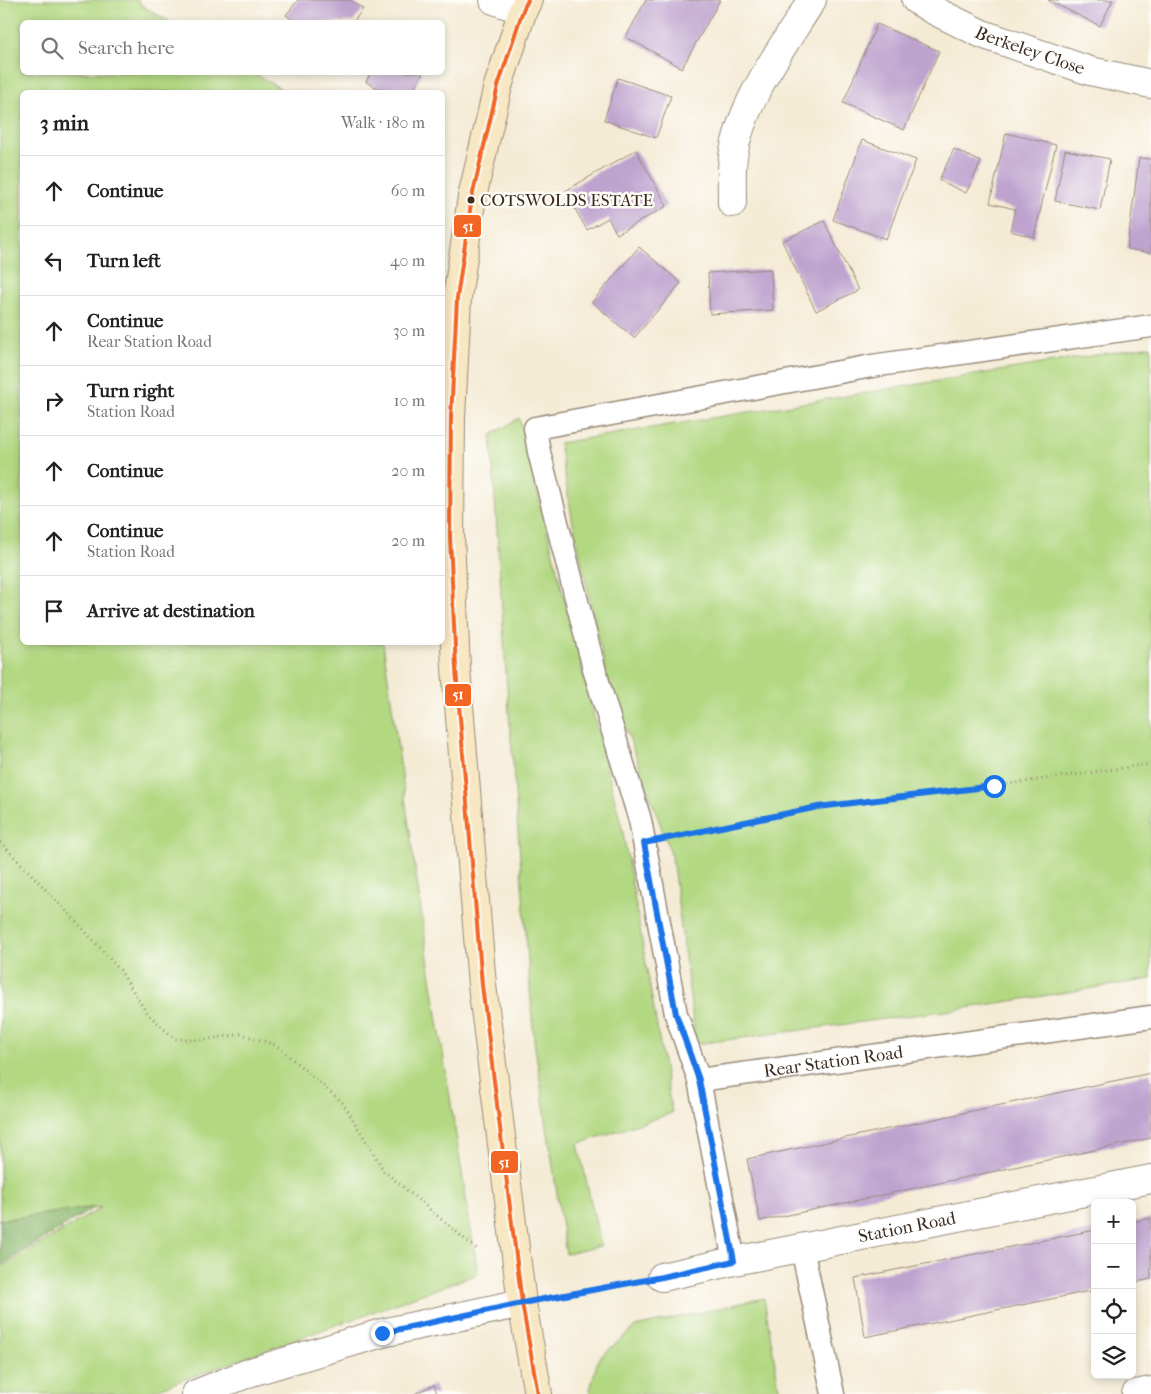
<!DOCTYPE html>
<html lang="en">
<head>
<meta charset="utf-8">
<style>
	body { margin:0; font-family:"IM FELL French Canon",serif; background:#f2f2f2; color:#222 }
	.controls { position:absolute; right:15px; bottom:15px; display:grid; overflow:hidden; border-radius:8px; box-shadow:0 2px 8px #0003 }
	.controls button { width:45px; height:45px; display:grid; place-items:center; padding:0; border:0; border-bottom:1px solid #e0e0e0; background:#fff; color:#222; font:25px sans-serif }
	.stop { position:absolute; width:15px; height:15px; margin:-11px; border:4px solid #1a73e8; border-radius:50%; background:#fff }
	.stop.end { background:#1a73e8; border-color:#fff; box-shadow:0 1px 5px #0008 }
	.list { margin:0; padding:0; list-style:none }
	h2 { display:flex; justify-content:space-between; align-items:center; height:65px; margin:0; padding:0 20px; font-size:21px }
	h2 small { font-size:16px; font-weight:400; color:#767676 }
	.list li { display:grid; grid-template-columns:32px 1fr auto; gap:15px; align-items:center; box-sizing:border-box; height:70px; padding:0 20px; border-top:1px solid #e0e0e0 }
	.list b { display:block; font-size:19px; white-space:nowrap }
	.list p { margin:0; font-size:16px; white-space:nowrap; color:#767676 }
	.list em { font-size:16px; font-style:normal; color:#767676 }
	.icon { flex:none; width:28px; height:28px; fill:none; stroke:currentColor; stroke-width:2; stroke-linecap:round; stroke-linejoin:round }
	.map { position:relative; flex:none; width:1151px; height:1394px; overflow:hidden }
	.search { position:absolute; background:#fff; box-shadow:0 2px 8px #0003; left:20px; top:20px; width:425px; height:55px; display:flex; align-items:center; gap:12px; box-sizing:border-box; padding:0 18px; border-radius:8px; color:#767676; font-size:19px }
	.panel { position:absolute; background:#fff; box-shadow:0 2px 8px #0003; left:20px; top:90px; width:425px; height:555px; border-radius:8px }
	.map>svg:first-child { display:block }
	.green { fill:#b2d882; stroke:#768150 }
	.forest { fill:#8db870; stroke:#647147 }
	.building { fill:#bea3cf }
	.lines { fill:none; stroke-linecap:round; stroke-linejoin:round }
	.lane-casing { stroke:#988a7a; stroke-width:25 }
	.street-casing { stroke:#988a7a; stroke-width:30 }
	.secondary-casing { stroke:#988a7a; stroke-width:30 }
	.path { stroke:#988a7a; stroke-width:3; stroke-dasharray:1 4; stroke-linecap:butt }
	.lane { stroke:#fff; stroke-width:22 }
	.street { stroke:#fff; stroke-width:28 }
	.secondary { stroke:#f8e7c3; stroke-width:28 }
	.bus-1-casing { stroke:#fdfcf7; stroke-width:8 }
	.bus-1 { stroke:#f26522; stroke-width:4 }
	.route { stroke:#1a73e8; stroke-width:6 }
	.bus-dot { fill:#3b2a1e; stroke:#fdfcf7; stroke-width:2 }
	.labels { text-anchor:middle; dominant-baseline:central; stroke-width:5; stroke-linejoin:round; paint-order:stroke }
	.bus-label { font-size:17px; fill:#3b2a1e; stroke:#fdfcf7; text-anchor:start }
	.street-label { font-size:18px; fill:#3b2a1e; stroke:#fdfcf7 }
	.line-badge { stroke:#fdfcf7; stroke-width:2 }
	.badge-label { font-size:14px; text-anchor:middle; font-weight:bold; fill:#fff }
</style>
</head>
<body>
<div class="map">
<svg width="1151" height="1394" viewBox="0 0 1151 1394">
	<rect width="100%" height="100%" fill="#fdfcf7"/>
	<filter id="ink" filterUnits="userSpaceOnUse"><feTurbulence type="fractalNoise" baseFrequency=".02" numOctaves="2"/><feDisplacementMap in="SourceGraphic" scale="10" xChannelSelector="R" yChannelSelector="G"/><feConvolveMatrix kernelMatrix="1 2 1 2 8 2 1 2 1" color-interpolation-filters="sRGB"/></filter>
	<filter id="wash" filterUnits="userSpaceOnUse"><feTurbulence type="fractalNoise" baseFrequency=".0096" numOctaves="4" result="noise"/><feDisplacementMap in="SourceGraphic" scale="20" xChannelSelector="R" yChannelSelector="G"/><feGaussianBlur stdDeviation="1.12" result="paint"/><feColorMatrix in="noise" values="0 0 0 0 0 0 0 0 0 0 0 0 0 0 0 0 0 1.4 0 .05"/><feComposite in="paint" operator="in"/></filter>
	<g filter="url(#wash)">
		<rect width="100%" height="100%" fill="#f4ebd5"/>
		<path class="green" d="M0 0H138L141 5 170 22H22V72L253 73 287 92H22V642L383 643 427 952 478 1274 144 1394H0V1268L102 1207 0 1220Z
			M1151 346V979L960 1009 696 1044 672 857 606 673 574 529 559 443Z
			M519 418 623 832 672 1113 578 1144 601 1246 566 1254 534 1040 506 673 491 435Z
			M764 1298 780 1394H589L598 1359 635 1327Z"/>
		<path class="forest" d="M95 1207 0 1266V1220Z"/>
		<g id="blocks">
			<path class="building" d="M298 0H350L363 9 353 22H296L286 15Z
				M646 0H720L682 68 626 37Z
				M1048 0H1113L1100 26Z
				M877 24 939 51 904 130 843 103Z
				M371 72H423L412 92H385L366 82Z
				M618 78 671 96 656 138 604 120Z
				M1006 133 1056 145 1034 237 1010 231 1015 209 990 203Z
				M862 140 916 160 886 239 833 220Z
				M954 149 981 162 966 193 939 180Z
				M636 150 667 206 617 234 608 218 587 230 565 191Z
				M1065 150 1110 159 1100 210 1055 201Z
				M1139 158 1151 159V253L1127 249Z
				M824 221 858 290 816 311 782 241Z
				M639 247 681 283 634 338 592 302Z
				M771 269 773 310 710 314 708 273Z
				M1151 1073V1138L760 1221 747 1159Z
				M1151 1218V1279L1132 1283V1222Z
				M1095 1230V1290L865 1337 855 1278Z
				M434 1385 437 1394H414Z"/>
		</g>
	</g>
	<g filter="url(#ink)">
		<use href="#blocks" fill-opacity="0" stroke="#988a7a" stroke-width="1"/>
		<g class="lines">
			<g class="lane-casing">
				<g id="lane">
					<path d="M699 1080 676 1014 640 820 595 672 539 452 535 428 872 366 1151 326"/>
					<path d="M802 1248 833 1394"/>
					<path id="s1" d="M734 1261 699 1080 1151 1017"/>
				</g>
			</g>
			<g class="street-casing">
				<g id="street">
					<path d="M494 0 523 10"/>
					<path id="s2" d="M916 0 933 10 982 34 1090 71 1151 84"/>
					<path d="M732 203C732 188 731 171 733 157 741 102 783 47 812 0"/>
					<path id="s3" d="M662 1277 734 1261 1151 1179"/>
					<path d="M196 1394 251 1372 382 1333 522 1303"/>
					<path d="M1136 1394 1151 1391"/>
				</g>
			</g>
			<g class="secondary-casing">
				<path id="secondary" d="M528 0 523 10 498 86 472 197 457 298 451 418 450 537 456 669 482 985 522 1303 538 1394"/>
			</g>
			<path class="path" d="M676 836 818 807 994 786 1151 764
				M0 842 74 919 120 970 146 1012 175 1039 202 1040 241 1034 276 1045 343 1103 384 1171 479 1251
				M557 1297 627 1283"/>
			<use href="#lane" class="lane"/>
			<use href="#street" class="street"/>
			<use href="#secondary" class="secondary"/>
			<g class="bus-1-casing">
				<path id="bus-1" d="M528 0 523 10 498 86 472 197 457 298 451 418 450 537 456 669 482 985 522 1303 538 1394"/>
			</g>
			<use href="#bus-1" class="bus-1"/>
		</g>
	</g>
	<g class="lines" filter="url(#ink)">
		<path class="route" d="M382 1333 522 1303 662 1277 734 1261 699 1080 676 1014 644 843 818 807 994 786"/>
	</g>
	<circle class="bus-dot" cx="471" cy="200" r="4.5"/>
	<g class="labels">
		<g class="bus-label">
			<text x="480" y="200">COTSWOLDS ESTATE</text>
		</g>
		<g class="street-label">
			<text stroke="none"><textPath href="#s2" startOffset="125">Berkeley Close</textPath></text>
			<text stroke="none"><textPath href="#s1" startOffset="320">Rear Station Road</textPath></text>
			<text stroke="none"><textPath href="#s3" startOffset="250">Station Road</textPath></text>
		</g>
	</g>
	<g class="line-badge">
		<rect x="453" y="214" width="29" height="24" rx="5" fill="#f26522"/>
		<rect x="444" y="683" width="28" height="24" rx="5" fill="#f26522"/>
		<rect x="490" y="1150" width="29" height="24" rx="5" fill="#f26522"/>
	</g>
	<g class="badge-label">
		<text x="468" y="231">51</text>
		<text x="458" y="699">51</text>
		<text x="504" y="1167">51</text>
	</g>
</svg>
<div class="controls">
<button>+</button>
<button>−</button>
<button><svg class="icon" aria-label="locate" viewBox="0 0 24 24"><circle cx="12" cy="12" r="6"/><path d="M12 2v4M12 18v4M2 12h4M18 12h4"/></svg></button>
<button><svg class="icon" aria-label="layers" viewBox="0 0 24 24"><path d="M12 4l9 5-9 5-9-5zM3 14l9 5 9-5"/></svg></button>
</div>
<div class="stop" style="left:994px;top:786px"></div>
<div class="stop end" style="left:382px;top:1333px"></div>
<div class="search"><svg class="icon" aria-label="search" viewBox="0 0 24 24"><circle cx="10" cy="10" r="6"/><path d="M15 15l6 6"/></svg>Search here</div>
<section class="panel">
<h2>3 min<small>Walk · 180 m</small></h2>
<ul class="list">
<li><svg class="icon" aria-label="ahead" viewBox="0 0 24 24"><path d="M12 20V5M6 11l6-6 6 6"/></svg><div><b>Continue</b></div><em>60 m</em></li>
<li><svg class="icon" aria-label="left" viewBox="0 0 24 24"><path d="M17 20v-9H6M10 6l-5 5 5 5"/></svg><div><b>Turn left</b></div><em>40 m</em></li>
<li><svg class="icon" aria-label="ahead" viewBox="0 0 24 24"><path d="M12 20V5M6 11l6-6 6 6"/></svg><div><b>Continue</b><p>Rear Station Road</p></div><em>30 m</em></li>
<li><svg class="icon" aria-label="right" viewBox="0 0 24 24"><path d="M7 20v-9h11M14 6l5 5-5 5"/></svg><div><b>Turn right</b><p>Station Road</p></div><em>10 m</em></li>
<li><svg class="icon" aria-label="ahead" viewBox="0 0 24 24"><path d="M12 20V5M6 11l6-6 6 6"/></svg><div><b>Continue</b></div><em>20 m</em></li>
<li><svg class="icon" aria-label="ahead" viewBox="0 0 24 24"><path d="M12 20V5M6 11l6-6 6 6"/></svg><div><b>Continue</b><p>Station Road</p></div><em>20 m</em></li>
<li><svg class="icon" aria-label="arrive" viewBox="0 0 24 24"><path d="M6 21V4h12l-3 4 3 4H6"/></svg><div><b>Arrive at destination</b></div></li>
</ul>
</section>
</div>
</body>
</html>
